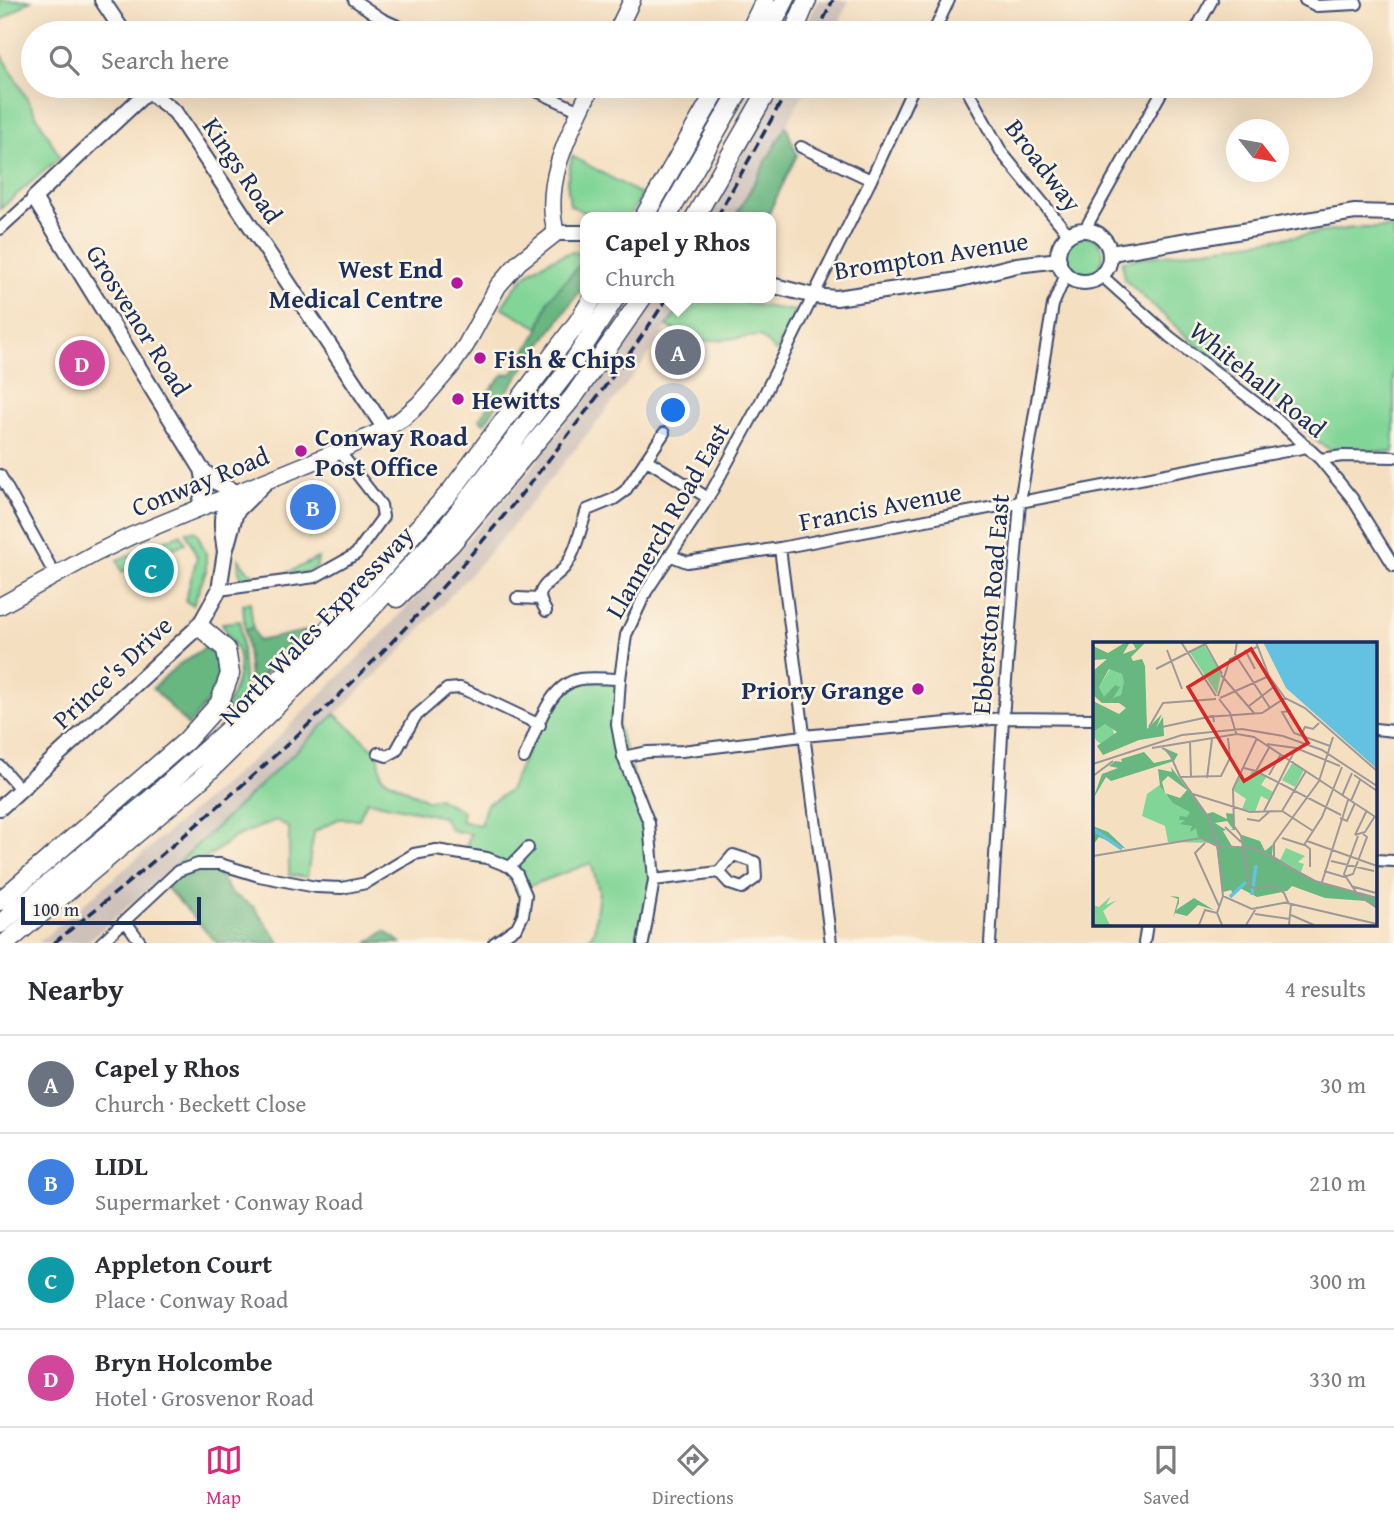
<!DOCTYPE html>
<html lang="en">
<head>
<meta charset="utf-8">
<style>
	body { margin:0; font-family:"Gentium Book Plus",serif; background:#f2f2f3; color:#2b2b33 }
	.compass { position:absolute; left:1226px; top:119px; width:63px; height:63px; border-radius:50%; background:#fff; box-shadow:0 7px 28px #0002; rotate:121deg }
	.scale { position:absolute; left:21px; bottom:18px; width:180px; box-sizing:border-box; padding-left:7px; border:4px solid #1b2f5e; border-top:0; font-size:19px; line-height:24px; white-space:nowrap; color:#1b2f5e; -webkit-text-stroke:5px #fcf5e5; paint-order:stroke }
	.you { position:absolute; left:674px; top:411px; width:24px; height:24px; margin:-18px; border:5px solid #fff; border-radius:50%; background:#1a73e8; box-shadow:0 0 0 10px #1a73e833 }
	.badge { display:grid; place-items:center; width:46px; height:46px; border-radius:50%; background:#db2777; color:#fff; font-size:23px; font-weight:700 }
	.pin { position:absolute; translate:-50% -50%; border:4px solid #fff; box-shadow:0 2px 7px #0006 }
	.popup { position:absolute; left:580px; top:212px; width:196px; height:91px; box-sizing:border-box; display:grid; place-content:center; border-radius:14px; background:#fff; filter:drop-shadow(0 2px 5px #0005); font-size:23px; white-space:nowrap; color:#7c7c81 }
	.popup b { font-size:26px; color:#2b2b33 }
	.popup::after { content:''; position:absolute; left:50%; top:100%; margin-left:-14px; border:14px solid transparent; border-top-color:#fff }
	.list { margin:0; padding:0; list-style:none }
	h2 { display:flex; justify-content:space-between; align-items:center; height:91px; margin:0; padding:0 28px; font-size:30px }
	h2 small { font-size:23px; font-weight:400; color:#7c7c81 }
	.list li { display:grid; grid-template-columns:46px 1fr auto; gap:21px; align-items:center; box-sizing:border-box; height:98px; padding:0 28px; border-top:2px solid #e1e1e2 }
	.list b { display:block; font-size:26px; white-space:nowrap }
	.list p { margin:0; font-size:23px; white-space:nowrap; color:#7c7c81 }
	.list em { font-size:23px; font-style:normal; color:#7c7c81 }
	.icon { flex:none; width:38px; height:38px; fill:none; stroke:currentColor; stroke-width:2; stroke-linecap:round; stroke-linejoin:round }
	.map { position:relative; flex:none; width:1394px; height:943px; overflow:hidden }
	.search { position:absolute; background:#fff; box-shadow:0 7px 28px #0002; left:21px; right:21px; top:21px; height:77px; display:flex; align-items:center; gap:18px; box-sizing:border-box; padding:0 24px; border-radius:38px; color:#7c7c81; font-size:26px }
	.sheet { height:483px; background:#fff }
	nav { display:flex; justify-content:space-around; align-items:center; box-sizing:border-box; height:98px; border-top:2px solid #e1e1e2; background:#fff; font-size:19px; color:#7c7c81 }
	nav a { display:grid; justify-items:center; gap:4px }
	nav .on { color:#db2777 }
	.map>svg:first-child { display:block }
	.industrial { fill:#cec1ba }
	.green { fill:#81d597; stroke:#4e827a; stroke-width:2 }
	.forest { fill:#68b680; stroke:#42726f; stroke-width:2 }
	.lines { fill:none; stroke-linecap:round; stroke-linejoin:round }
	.minor-casing { stroke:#3c496d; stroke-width:14 }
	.secondary-casing { stroke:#3c496d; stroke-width:18 }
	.primary-casing { stroke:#3c496d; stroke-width:19 }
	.trunk-casing { stroke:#3c496d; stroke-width:21 }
	.minor { stroke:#fff; stroke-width:10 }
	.secondary { stroke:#fff; stroke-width:14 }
	.primary { stroke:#fff; stroke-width:16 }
	.trunk { stroke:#fff; stroke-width:18 }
	.rail { stroke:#1b2f5e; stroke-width:3.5; stroke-dasharray:10 5; stroke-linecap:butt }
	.poi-dot { fill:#b5179e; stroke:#fcf5e5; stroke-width:2.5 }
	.labels { text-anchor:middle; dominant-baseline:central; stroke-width:5; stroke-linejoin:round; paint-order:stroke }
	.street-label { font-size:26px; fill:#1b2f5e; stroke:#fcf5e5 }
	.poi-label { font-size:26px; font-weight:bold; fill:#1b2f5e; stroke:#fcf5e5; text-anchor:start }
	.inset-river { fill:none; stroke:#63c2e1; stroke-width:3.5 }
	.inset-road { fill:none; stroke:#9e9999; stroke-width:2 }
	.view { fill:#d62828; fill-opacity:0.15; stroke:#d62828; stroke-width:3.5 }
	.inset-edge { fill:none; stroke:#1b2f5e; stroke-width:3.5 }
</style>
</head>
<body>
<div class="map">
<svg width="1394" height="943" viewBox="0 0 1394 943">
	<rect width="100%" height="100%" fill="#fcf5e5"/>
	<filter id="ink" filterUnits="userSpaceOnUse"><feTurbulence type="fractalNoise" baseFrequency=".0143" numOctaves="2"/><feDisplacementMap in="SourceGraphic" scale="14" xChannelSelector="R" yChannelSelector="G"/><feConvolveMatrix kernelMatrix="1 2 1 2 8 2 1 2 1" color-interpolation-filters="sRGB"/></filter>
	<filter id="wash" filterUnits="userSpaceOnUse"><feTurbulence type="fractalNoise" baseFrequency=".00686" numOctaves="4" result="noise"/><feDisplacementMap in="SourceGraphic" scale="28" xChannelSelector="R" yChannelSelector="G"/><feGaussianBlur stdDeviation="1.57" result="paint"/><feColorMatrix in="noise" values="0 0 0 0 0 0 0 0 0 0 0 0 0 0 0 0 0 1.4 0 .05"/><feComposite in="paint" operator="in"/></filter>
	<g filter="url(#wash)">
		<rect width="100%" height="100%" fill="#f5dfc1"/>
		<path class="industrial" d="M818 0H849L835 33H803Z
			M778 86H808L735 217H707Z
			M657 298H686L648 356 598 421 501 540 397 655 195 849 86 943H38L273 742 383 633 528 473Z"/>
		<path class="green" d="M0 0H31L0 21Z
			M0 51 60 157 0 209Z
			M572 156 642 195 629 217C607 217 589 217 570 205L567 181Z
			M1353 228H1394V452L1332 450 1320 444 1274 402 1206 354 1124 279 1122 261Z
			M1065 255a19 19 0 1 1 38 0a19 19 0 1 1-38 0Z
			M572 252 585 254V260L543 330 502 307C520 276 537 262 572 252Z
			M686 298H734L749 304 796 311 776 352 760 336 696 342 667 326Z
			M194 531 197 533 206 554V571L193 605 185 601 197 557 186 532Z
			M181 534 185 543 122 572 117 560Z
			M318 558 316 569 307 572 252 582H245C238 574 238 568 239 559 258 594 291 570 318 558Z
			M250 602 253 628 245 630 243 604Z
			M240 621 245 693 219 720C230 702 244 674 238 652 234 642 226 633 222 623Z
			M620 679 617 725 649 823 654 880 643 943H587L594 931 599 891 591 863 524 888 510 867 463 854 471 834 451 830 443 817 367 801 359 819H338L314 832 307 877 289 875V828L276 820 235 837 198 864 175 866 335 714 378 753 382 777 428 801 438 798 463 811 461 821 480 825 487 804 509 791 551 697 564 685Z"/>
		<path class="forest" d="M786 126 797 155 767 217H735Z
			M585 259V284L484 423 479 419 488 406V392L503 375 513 373 538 331 549 299Z
			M253 628 258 641 306 631 251 688 245 630Z
			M206 647 215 655C225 687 208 702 188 726L153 688 178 665Z
			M198 864 215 869 231 893 254 907 280 943H217L164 885Z
			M385 931 401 943H369V942Z"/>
	</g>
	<g filter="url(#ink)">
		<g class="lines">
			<g class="minor-casing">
				<path id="minor" d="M354 0 382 19 413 33
					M1305 0 1317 6 1357 4
					M933 33 949 0
					M1194 33 1212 0
					M525 86 580 111
					M965 86 1002 153 1069 235
					M801 147 871 180
					M0 229 34 198
					M1085 229 1165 86
					M1102 276 1170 337 1273 416 1320 459 1352 498 1394 566
					M1320 459 1343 456 1394 457
					M647 460 708 498
					M0 475 55 575
					M780 548 831 943
					M669 555 687 562 780 548 1307 447
					M219 590 315 577 356 554 383 517 381 505 339 451
					M517 598 540 599
					M546 611C543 606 540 601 540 595 542 583 558 576 565 567 577 550 580 529 587 510L614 499 625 491 664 433
					M1375 729 1394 731
					M378 753 387 756 396 751 415 717 447 689 460 688 470 692 540 725
					M623 757 647 752 682 751 803 736 1003 718 1095 719
					M524 758C537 731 547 685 580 679 592 677 607 679 620 679
					M0 766 21 790
					M1375 860 1394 861
					M510 867 528 848
					M654 880 719 872 733 855 755 862 756 878 742 888 730 884 719 872
					M126 922 141 943
					M101 943 178 871 198 864H220L259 876 316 887 342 888 366 883 414 854 436 850 487 858 510 867 517 874 526 895 523 915 517 927 494 943
					M643 943 654 880 649 823 623 757 617 725 620 679 626 635 646 592 708 498 761 401 871 180 914 86
					M990 943 1003 718 1020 502 1053 305 1066 274
					M1144 943 1147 924"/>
			</g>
			<g class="secondary-casing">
				<path id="secondary" d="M102 0 124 33
					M148 91 34 198 201 468 215 482 236 492C216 512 222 527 225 552
					M148 91 175 112 385 429
					M1058 256a26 26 0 1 1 52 0a26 26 0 1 1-52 0Z
					M556 233H585
					M1111 253 1355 212 1394 213
					M771 285 814 296 836 298 952 281 1017 265 1059 260
					M198 508C204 493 206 485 202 469
					M0 808 199 626 219 590 225 552 236 512 265 483"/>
			</g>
			<g class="primary-casing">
				<path id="primary" d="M616 33 632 0
					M0 606 94 554 131 536 339 451 385 429 403 418 419 404 450 368 466 345 498 286 519 262 556 233C542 181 570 132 592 86"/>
			</g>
			<g class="trunk-casing">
				<path id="trunk" d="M749 33 765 0
					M768 33 785 0
					M793 33 807 0
					M644 217 719 86
					M667 217 742 86
					M695 217 770 86
					M397 598 451 544 574 396 642 298
					M0 901 186 741 219 704 230 674 226 649 199 626
					M0 924 143 806 238 721 316 643 451 491 578 322 593 298
					M6 943 199 781 326 657 446 528 568 370 615 298"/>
			</g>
			<use href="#minor" class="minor"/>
			<use href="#secondary" class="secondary"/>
			<use href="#primary" class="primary"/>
			<use href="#trunk" class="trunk"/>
			<path class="rail" d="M817 33 833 0
				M717 217 790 86
				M54 943C181 840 308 734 419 613 472 555 523 494 571 431 604 388 638 344 667 298"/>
		</g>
	</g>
	<g class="poi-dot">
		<circle cx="457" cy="283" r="7"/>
		<circle cx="480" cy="358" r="7"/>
		<circle cx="458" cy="399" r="7"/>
		<circle cx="301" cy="451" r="7"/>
		<circle cx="918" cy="689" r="7"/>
	</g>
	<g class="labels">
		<g class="street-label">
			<text transform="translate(1044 165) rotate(53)">Broadway</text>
			<text transform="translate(243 170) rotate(56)">Kings Road</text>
			<text transform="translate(931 255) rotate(-9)">Brompton Avenue</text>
			<text transform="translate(139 320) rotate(58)">Grosvenor Road</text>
			<text transform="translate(1258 379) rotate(39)">Whitehall Road</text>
			<text transform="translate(200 481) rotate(-22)">Conway Road</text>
			<text transform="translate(880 506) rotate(-11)">Francis Avenue</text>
			<text transform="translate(667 520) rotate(-60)">Llannerch Road East</text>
			<text transform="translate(990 604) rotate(-85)">Ebberston Road East</text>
			<text transform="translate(316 625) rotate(-46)">North Wales Expressway</text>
			<text transform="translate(112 672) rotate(-43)">Prince's Drive</text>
		</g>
		<g class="poi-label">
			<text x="443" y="268" text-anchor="end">West End<tspan x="443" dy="30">Medical Centre</tspan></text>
			<text x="494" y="358">Fish &amp; Chips</text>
			<text x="472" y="399">Hewitts</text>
			<text x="315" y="436">Conway Road<tspan x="315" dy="30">Post Office</tspan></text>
			<text x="904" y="689" text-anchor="end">Priory Grange</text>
		</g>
	</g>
	<g transform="translate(1093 642)">
		<rect width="284" height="284" fill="#f5dfc1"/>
		<path d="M111 3 128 31 124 52 96 9ZM17 27 29 32 32 40 28 53 20 57 22 43 11 56 6 45ZM1 92a10 10 0 1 1 20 0a10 10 0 1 1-20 0ZM200 120 211 128 202 145 189 138ZM159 129 174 134 168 143 180 150 175 158 168 154 162 170 149 167 153 157 140 148 146 135 154 139ZM68 142 73 153 80 156 87 157 97 147 116 176 124 201 75 200 72 184 49 174 54 152ZM193 206 212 214 205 220 211 222 208 230 187 218ZM18 254 13 263 24 258 10 269 17 283H0V263L6 265Z" fill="#81d597"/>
		<path d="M33 0H37L30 12 43 7 39 0H53L38 15 40 19 49 17 52 24 54 87 69 72 63 86 70 75 71 94 46 98 10 113 4 104 24 90 12 82 1 89 0 59 26 72 33 66 26 61H9L0 53V29L14 17 1 18 0 26V4L15 11ZM16 27 29 32 31 40 28 53 20 56 27 45 22 43 11 55 6 45ZM69 105 85 112 81 119 18 139 13 135 0 157 9 132 25 126 16 124 22 119 29 120 28 117 51 110 61 121 79 117ZM78 125 113 172 120 170 134 177 133 171 141 172 142 188H137L140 187 134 179 122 181 133 188 130 189 140 206H149V193L167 199 172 209 180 202 179 213 222 239 283 256V266L273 259 232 256 199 244 194 249 164 255 147 246 140 253 138 248 130 250 123 203 105 195 103 186 97 190 99 184 87 182 92 178H86L87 174 94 175 97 170 80 161 67 144 65 127 79 130ZM75 134 94 148 87 156 72 151 69 140ZM0 184 15 190 33 207 6 195 0 203ZM77 254 86 255V261L83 268 101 256 121 268 105 263 94 274 82 271 80 276 85 257Z" fill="#68b680" fill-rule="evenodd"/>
		<path d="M170 0H283V126L193 46Z" fill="#63c2e1"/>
		<path class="inset-river" d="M0 187 29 207M159 253 163 223M137 255 153 240"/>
		<path class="inset-road" d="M88 0 123 54M111 0 129 32M144 0 142 12 177 66M163 0 176 34 192 56 212 66 284 129M74 8 89 47M152 8 162 27M63 27 116 0M128 33 161 71M125 54 137 17 164 5M127 56 176 34M126 57 137 71 143 91M156 64 182 44M198 69 189 70 201 91 237 104M113 75 169 71 192 56M56 85 70 61 123 57M69 85 120 74 121 80M208 93 212 85 220 87 226 81M97 100 98 135M174 102 203 106 247 124M59 106 144 92 161 95 284 176M69 106 76 110 87 135 116 176 124 201 130 254M0 122 89 93 149 87 190 94 229 108 284 144M151 126 163 129 177 104M163 129 248 173M176 133 188 112M261 133 284 149M0 134 20 119M87 135 128 134 137 116 135 96M114 136 119 97M100 152 157 170 189 169 220 189M249 154 259 131M258 159 267 138M171 169 203 106M189 169 213 129M247 176 254 179 262 161M154 177 166 179 176 170M132 185 148 200M262 193 272 190 282 174M262 193 274 168M265 194 251 232 265 253 284 266M189 196 211 203 229 175 249 125M214 199 284 224M112 201 102 211 126 264M211 202 217 207V225M0 214 108 196 124 204 162 206 222 239 284 256M181 215V201L226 139 240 95M238 219 281 229M231 229 251 235 260 232 274 195 270 192M229 240 255 158M258 244 283 251M283 256 284 204M194 261 284 282M162 272 197 277M198 273 221 283M106 283 112 268 124 271M129 283 124 271 130 254 159 267 195 260 191 251 180 244 160 246 156 242 148 194 141 184 140 147 164 96M153 283 164 265M196 283 198 262"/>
		<path class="view" d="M158 7 215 101 151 139 95 45Z"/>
		<rect width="284" height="284" class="inset-edge"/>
	</g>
</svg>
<svg class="compass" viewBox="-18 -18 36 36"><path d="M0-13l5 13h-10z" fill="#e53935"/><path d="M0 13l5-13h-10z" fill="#7c7c81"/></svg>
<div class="scale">100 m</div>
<div class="you"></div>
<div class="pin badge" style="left:678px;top:352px;background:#6b7280">A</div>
<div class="popup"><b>Capel y Rhos</b>Church</div>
<div class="pin badge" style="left:313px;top:507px;background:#3f7fe0">B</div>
<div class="pin badge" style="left:151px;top:570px;background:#0f9aa8">C</div>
<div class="pin badge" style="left:82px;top:363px;background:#d1479c">D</div>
<div class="search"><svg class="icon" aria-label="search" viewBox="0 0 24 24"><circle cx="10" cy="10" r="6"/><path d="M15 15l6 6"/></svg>Search here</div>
</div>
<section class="sheet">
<h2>Nearby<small>4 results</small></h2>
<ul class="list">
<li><span class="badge" style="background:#6b7280">A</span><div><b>Capel y Rhos</b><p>Church · Beckett Close</p></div><em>30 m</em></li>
<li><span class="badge" style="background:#3f7fe0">B</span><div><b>LIDL</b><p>Supermarket · Conway Road</p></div><em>210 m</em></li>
<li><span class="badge" style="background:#0f9aa8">C</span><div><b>Appleton Court</b><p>Place · Conway Road</p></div><em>300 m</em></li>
<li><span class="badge" style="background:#d1479c">D</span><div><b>Bryn Holcombe</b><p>Hotel · Grosvenor Road</p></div><em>330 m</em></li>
</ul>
</section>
<nav>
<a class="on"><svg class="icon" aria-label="map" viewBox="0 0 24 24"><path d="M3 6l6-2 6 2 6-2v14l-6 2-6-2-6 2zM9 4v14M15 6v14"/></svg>Map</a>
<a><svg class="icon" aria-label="directions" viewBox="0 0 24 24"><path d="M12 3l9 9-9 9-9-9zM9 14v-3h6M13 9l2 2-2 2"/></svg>Directions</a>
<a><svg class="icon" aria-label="saved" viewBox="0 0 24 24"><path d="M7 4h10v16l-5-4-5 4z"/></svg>Saved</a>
</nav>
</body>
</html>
